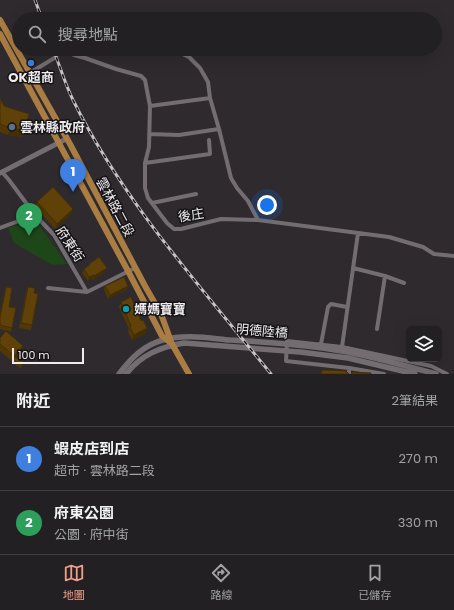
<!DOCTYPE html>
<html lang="zh-TW">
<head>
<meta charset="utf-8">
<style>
	body { margin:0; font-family:Poppins,"Noto Sans TC",sans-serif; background:#2a282a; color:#f1f3f6 }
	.controls { position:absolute; right:12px; bottom:12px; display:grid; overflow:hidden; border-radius:6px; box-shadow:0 4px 16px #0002 }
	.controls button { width:36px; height:36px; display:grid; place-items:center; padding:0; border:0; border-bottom:1px solid #3f3e40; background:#222022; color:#f1f3f6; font:20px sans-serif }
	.scale { position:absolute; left:12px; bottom:10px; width:72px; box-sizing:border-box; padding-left:4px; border:2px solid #efecef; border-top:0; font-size:11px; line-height:14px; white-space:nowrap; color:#efecef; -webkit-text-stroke:3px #151315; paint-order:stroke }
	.you { position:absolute; left:267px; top:205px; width:14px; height:14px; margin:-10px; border:3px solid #fff; border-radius:50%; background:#1a73e8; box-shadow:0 0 0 6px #1a73e833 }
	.badge { display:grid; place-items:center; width:26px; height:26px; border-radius:50%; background:#f49e8a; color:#fff; font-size:13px; font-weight:700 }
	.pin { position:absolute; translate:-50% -33px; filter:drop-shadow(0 1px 2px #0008) }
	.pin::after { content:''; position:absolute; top:21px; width:14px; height:12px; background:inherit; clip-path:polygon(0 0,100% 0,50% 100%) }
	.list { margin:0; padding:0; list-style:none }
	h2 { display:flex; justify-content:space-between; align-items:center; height:52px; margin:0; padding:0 16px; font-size:17px }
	h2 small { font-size:13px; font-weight:400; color:#a2a3a5 }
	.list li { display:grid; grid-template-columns:26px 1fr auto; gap:12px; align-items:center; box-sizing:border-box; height:64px; padding:0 16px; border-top:1px solid #3f3e40 }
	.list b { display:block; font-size:15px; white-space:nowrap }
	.list p { margin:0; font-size:13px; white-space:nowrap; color:#a2a3a5 }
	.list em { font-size:13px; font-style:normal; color:#a2a3a5 }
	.icon { flex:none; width:22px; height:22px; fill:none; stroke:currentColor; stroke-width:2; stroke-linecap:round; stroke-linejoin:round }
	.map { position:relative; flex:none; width:454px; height:374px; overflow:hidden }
	.search { position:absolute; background:#222022; box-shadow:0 4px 16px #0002; left:12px; right:12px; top:12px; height:44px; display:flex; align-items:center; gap:10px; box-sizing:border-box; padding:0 14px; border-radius:22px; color:#a2a3a5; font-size:15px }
	.sheet { height:180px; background:#222022 }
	nav { display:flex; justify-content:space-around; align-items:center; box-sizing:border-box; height:56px; border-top:1px solid #3f3e40; background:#222022; font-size:11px; color:#a2a3a5 }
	nav a { display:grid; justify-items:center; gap:2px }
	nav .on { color:#f49e8a }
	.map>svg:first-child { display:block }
	.green { fill:#1d4619 }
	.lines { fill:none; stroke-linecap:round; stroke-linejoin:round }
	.minor { stroke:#736d72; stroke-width:4 }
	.tertiary { stroke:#736d72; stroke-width:5 }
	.secondary { stroke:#736d72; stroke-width:5.5 }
	.primary { stroke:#aa7d43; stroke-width:6 }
	.rail-casing { stroke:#c6c2c6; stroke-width:3 }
	.rail { stroke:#151315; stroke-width:1.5; stroke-dasharray:4.5; stroke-linecap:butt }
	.wall { fill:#533807 }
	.shaded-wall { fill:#432e06 }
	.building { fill:#604108; stroke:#432e06 }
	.shop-dot { fill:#3f7fe0; stroke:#151315; stroke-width:1.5 }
	.service-dot { fill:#5c6f8a; stroke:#151315; stroke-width:1.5 }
	.culture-dot { fill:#0f9aa8; stroke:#151315; stroke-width:1.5 }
	.labels { text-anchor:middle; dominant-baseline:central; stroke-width:3; stroke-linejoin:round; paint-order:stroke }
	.poi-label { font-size:13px; font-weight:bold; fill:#efecef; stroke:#151315; text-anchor:start }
	.street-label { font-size:13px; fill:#efecef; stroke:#151315 }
</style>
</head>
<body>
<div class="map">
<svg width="454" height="374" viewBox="0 0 454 374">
	<rect width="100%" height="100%" fill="#2e2a2e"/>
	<path class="green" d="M35 219 67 264 52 265 14 243 8 228Z"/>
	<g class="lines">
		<path class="minor" d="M62 49 74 55 85 58 116 69 141 76 145 80 150 106 149 147 145 163V188L148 198 167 223 174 229H181L221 219 258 220 389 237 423 247 434 254 454 256
			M180 53 189 57 200 68 208 82 210 98 219 129 231 178 237 188 248 201 258 220
			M28 74 56 57 59 49
			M150 106 210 98
			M149 134 179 135 219 129
			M145 163 210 154 209 140
			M2 172 9 180 35 215 54 235 87 292
			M152 203 196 194
			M0 228 35 215
			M353 268 385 276 404 283
			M48 288 87 292 135 268
			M377 329 385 276
			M321 344 328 307 331 304 347 307
			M342 347 358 233
			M349 374V368
			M384 374 349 368 286 361 287 341 342 347 431 366 447 374"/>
		<path class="tertiary" d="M0 173 66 139"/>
		<path class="secondary" d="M119 374C131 358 144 345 163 340 185 334 208 338 230 340 269 342 309 345 348 352 377 358 407 366 436 374
			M126 374C141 355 160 347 184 343L300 352 348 358 415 374"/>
		<path class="primary" d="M0 20 70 144 145 286 161 314 172 344
			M0 34 128 271 162 336 172 344 189 374"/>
		<g class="rail-casing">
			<path id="rail" d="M35 0 42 19
				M53 49C60 66 65 84 73 100 123 201 200 286 271 374"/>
		</g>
		<use href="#rail" class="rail"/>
	</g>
	<path class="wall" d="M0 98 22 137 8 135 0 132Z
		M37 202 71 214 55 229 35 207Z
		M89 264 105 272 93 280 92 278 88 281 82 273 84 269 88 266Z
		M105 286 127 289 108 299 104 290Z
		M6 287 12 328 11 332 0 329V314Z
		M28 287 34 293 32 325 31 330 19 328 26 292Z
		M121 302 141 321 147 328 145 334 132 340 128 332 129 329 119 307Z
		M0 338 23 346 21 351 16 357 23 364 21 368 12 363 14 359 12 361 0 351Z"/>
	<path class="shaded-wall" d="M10 128 25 130 22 137 8 135Z
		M73 209 71 214 55 229 57 224Z
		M107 268 105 272 93 280 94 276Z
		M94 275 92 278 88 281 89 277Z
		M128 286 127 289 108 299 110 295Z
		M147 328 145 334 132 340 134 335Z
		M23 346 21 351 12 361 14 356Z"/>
	<path class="building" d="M0 98 4 106 29 114 25 130 10 128 0 124Z
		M53 187 73 209 57 224 37 202Z
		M99 257 107 268 94 276V275L89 277 84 269 90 265 89 264Z
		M124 277 128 286 110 295 105 286Z
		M6 287 12 288 9 307 16 308 12 328 0 325V317Z
		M28 287 35 288 34 293 38 294 32 325 21 323Z
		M131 297 141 321 143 320 147 328 134 335 130 327 131 326 121 302Z
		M6 331 23 346 14 356 0 344V338Z
		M15 357 24 362 22 365 13 360Z
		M322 370 346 371 349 374H321Z
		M353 372 371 373V374H351Z"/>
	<circle class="shop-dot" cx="31" cy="63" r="4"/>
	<circle class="service-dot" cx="12" cy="127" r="4"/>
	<circle class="culture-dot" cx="126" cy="309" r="4"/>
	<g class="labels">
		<g class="poi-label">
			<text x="31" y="77" text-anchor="middle">OK超商</text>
			<text x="20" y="127">雲林縣政府</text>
			<text x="134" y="309">媽媽寶寶</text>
		</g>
		<g class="street-label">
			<text transform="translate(115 207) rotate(62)">雲林路二段</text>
			<text transform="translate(191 215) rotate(-9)">後庄</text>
			<text transform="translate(70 244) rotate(57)">府東街</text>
			<text transform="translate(262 331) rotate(5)">明德陸橋</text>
		</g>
	</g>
</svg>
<div class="controls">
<button><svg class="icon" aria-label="layers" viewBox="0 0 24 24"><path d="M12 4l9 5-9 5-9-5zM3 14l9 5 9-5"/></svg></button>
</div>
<div class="scale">100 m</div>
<div class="you"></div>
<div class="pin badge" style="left:73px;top:192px;background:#3f7fe0">1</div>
<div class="pin badge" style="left:29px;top:236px;background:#2e9e5b">2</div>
<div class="search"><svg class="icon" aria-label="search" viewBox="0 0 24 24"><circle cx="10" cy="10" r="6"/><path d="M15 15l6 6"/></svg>搜尋地點</div>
</div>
<section class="sheet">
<h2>附近<small>2筆結果</small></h2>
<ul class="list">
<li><span class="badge" style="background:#3f7fe0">1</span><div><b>蝦皮店到店</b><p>超市 · 雲林路二段</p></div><em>270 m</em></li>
<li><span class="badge" style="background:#2e9e5b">2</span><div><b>府東公園</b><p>公園 · 府中街</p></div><em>330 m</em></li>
</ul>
</section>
<nav>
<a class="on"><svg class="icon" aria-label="map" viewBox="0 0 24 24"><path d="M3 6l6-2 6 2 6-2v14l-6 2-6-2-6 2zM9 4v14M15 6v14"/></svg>地圖</a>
<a><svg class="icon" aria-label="directions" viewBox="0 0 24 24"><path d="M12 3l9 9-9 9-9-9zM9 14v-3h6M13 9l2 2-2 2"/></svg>路線</a>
<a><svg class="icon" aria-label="saved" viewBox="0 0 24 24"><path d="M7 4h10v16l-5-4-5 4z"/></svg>已儲存</a>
</nav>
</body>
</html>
